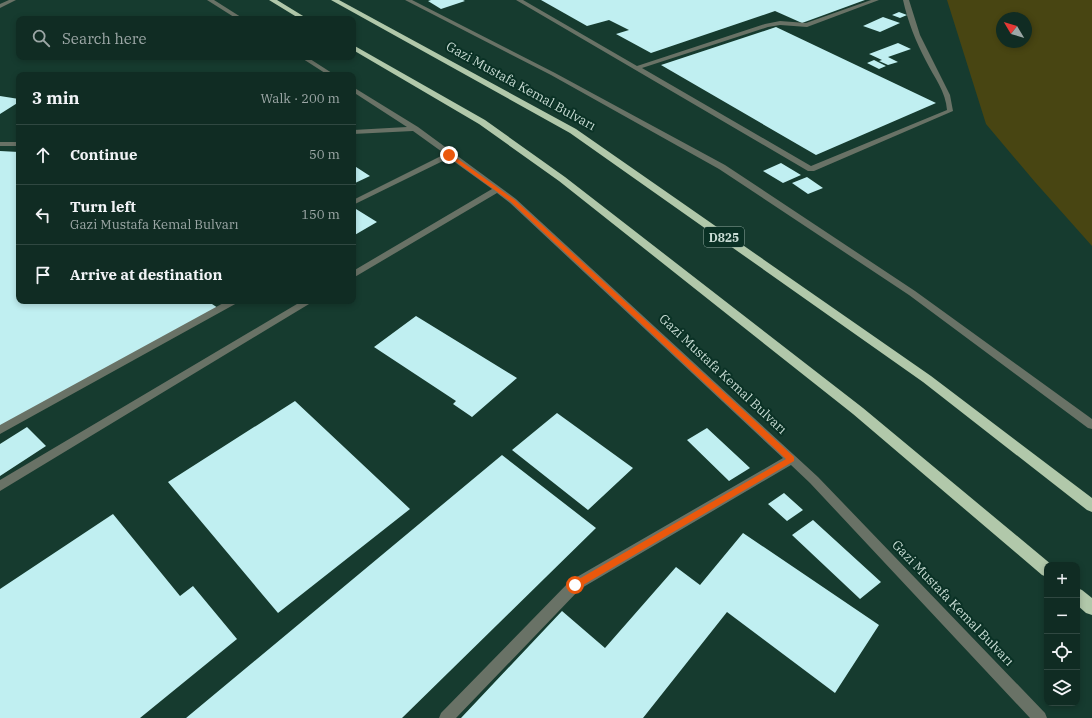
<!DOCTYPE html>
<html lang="en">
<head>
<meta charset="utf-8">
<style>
	body { margin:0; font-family:"IBM Plex Serif",serif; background:#1e3830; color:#f1f3f6 }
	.controls { position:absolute; right:12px; bottom:12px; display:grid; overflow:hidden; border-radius:8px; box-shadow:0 2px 6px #0003 }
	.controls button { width:36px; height:36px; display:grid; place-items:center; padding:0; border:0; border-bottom:1px solid #304841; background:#102c23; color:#f1f3f6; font:20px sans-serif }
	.compass { position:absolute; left:996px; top:12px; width:36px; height:36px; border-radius:50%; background:#102c23; box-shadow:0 2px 6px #0003; rotate:308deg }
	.stop { position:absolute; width:12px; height:12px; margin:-9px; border:3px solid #ea580c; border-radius:50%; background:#fff }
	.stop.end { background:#ea580c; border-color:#fff; box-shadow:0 1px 4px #0008 }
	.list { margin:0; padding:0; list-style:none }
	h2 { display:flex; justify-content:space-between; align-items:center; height:52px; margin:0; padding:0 16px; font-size:17px }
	h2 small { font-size:13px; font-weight:400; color:#9ca7a6 }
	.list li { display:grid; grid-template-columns:26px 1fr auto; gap:12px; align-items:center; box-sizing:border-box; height:60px; padding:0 16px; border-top:1px solid #304841 }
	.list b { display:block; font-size:15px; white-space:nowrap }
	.list p { margin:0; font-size:13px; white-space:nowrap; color:#9ca7a6 }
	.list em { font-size:13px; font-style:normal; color:#9ca7a6 }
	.icon { flex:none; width:22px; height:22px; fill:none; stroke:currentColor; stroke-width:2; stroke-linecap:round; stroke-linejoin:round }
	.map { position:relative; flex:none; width:1092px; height:718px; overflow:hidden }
	.search { position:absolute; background:#102c23; box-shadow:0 2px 6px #0003; left:16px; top:16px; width:340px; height:44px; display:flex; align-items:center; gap:10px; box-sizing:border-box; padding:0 14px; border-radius:8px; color:#9ca7a6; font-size:15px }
	.panel { position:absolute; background:#102c23; box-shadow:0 2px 6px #0003; left:16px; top:72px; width:340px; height:232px; border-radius:8px }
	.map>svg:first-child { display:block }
	.green { fill:#484512; fill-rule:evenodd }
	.building { fill:#c0eff1 }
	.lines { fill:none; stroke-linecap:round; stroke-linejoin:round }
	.minor { fill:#697266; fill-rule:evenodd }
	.highway { fill:#b1c8aa; fill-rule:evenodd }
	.route { fill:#ea580c }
	.labels { text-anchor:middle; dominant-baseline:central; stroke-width:4; stroke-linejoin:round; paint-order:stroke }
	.shield { fill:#0a3125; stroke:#8ea89f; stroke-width:1 }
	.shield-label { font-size:12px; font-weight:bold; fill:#c7dbd3 }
	.street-label { font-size:13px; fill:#c7dbd3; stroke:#0a3125 }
</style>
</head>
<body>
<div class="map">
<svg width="1092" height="718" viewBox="0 0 1092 718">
	<rect width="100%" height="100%" fill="#163b2f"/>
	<path class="green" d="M947 0H1092V246L1035 182 986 124ZM1002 18H1026V42H1002Z"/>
	<path class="building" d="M431 0H463L465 1 441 9 428 1Z
		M541 0H865L802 23 775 11 651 53 616 34 629 30 609 20 587 26Z
		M899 12 907 15 900 18 892 15Z
		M883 17 900 23 880 32 863 26Z
		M776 27 936 103 816 155 661 65Z
		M898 43 911 49 888 57 898 62 888 65 879 61 882 60 869 54Z
		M874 60 886 66 879 69 867 63Z
		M0 96 19 99V102L0 114Z
		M0 151 19 152V301H217L212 304 218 308 0 427Z
		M781 163 801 175 783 183 763 171Z
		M353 165 370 176 353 184Z
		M807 177 823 188 808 194 792 183Z
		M356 209 377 222 353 236V210Z
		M416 316 517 378 472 417 453 404 456 401 374 347Z
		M295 401 410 509 278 613 168 482Z
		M557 413 633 468 588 510 512 450Z
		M27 427 46 446 0 476V444Z
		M707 428 750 468 729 481 687 440Z
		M502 455 596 528 402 718H186Z
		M784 493 803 510 787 521 768 504Z
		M113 514 180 596 193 586 237 639 140 718H0V589Z
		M813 520 881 582 860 599 792 535Z
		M743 533 879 625 835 693 727 612 643 718H461L562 611 605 648 676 567 700 585Z"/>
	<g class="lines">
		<path class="minor" d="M9 0H16L0 8V4Z
			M207 0H214L244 19H237Z
			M405 0H412L555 73 725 165 915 291 1092 419V429L1088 428 909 295 719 169 551 75Z
			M516 0H523L637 66 765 24 780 21 806 23 871 0H879L807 27 780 25 768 27 642 68 811 166 947 110C946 92 934 77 926 61 916 42 908 22 903 0H909L920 35 950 95 953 111 814 171H808Z
			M300 57H307L335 75H328Z
			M353 87 418 127 516 199 818 477 1045 713 1047 718H1030L810 483 791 465 580 589 456 718H439L441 713 570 581 783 458 510 203 497 193 353 278V271L492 189 449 158 353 205V200L445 154 413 131 353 134V130L407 127 353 92Z
			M0 142H19V146H0Z
			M227 301H239L237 303 0 434V425Z
			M302 301H314L0 491V480Z"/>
		<path class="highway" d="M269 0H277L308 19H300Z
			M331 0H339L576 129 931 376 1092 498V512L1087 510 923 382 570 133Z
			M353 45 485 120 565 177 863 408 1052 565H1047V577L1042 575 853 414 559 181 479 124 353 50Z
			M1077 588 1082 590 1092 598V615L1086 613 1077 605Z"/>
	</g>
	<path class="route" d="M448 154H451L515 200 794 457V461L578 588H572L571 585 572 583 786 459 511 202 448 156Z"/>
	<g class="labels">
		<rect class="shield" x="704" y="227" width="40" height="20" rx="3"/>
		<g class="shield-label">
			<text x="724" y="237">D825</text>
		</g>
		<g class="street-label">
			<text transform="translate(521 86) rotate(29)">Gazi Mustafa Kemal Bulvarı</text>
			<text transform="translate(723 374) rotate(43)">Gazi Mustafa Kemal Bulvarı</text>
			<text transform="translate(953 603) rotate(46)">Gazi Mustafa Kemal Bulvarı</text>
		</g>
	</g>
</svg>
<div class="controls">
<button>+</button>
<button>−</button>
<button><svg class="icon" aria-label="locate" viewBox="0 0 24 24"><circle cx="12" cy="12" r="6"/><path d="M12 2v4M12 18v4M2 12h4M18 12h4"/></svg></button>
<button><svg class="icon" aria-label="layers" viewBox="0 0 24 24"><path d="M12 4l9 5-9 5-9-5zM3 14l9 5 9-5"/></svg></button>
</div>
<svg class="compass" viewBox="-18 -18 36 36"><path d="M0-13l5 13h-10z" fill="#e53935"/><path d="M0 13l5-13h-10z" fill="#9ca7a6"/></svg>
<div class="stop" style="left:575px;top:585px"></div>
<div class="stop end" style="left:449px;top:155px"></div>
<div class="search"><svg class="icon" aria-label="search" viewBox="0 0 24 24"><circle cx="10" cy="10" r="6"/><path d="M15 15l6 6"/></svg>Search here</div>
<section class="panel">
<h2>3 min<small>Walk · 200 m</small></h2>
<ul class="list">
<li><svg class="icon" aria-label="ahead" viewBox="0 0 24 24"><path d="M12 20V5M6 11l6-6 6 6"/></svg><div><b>Continue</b></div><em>50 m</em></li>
<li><svg class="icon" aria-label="left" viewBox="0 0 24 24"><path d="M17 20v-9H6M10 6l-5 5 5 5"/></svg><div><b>Turn left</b><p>Gazi Mustafa Kemal Bulvarı</p></div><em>150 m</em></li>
<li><svg class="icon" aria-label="arrive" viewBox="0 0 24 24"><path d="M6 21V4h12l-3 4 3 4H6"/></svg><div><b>Arrive at destination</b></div></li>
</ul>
</section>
</div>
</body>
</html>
